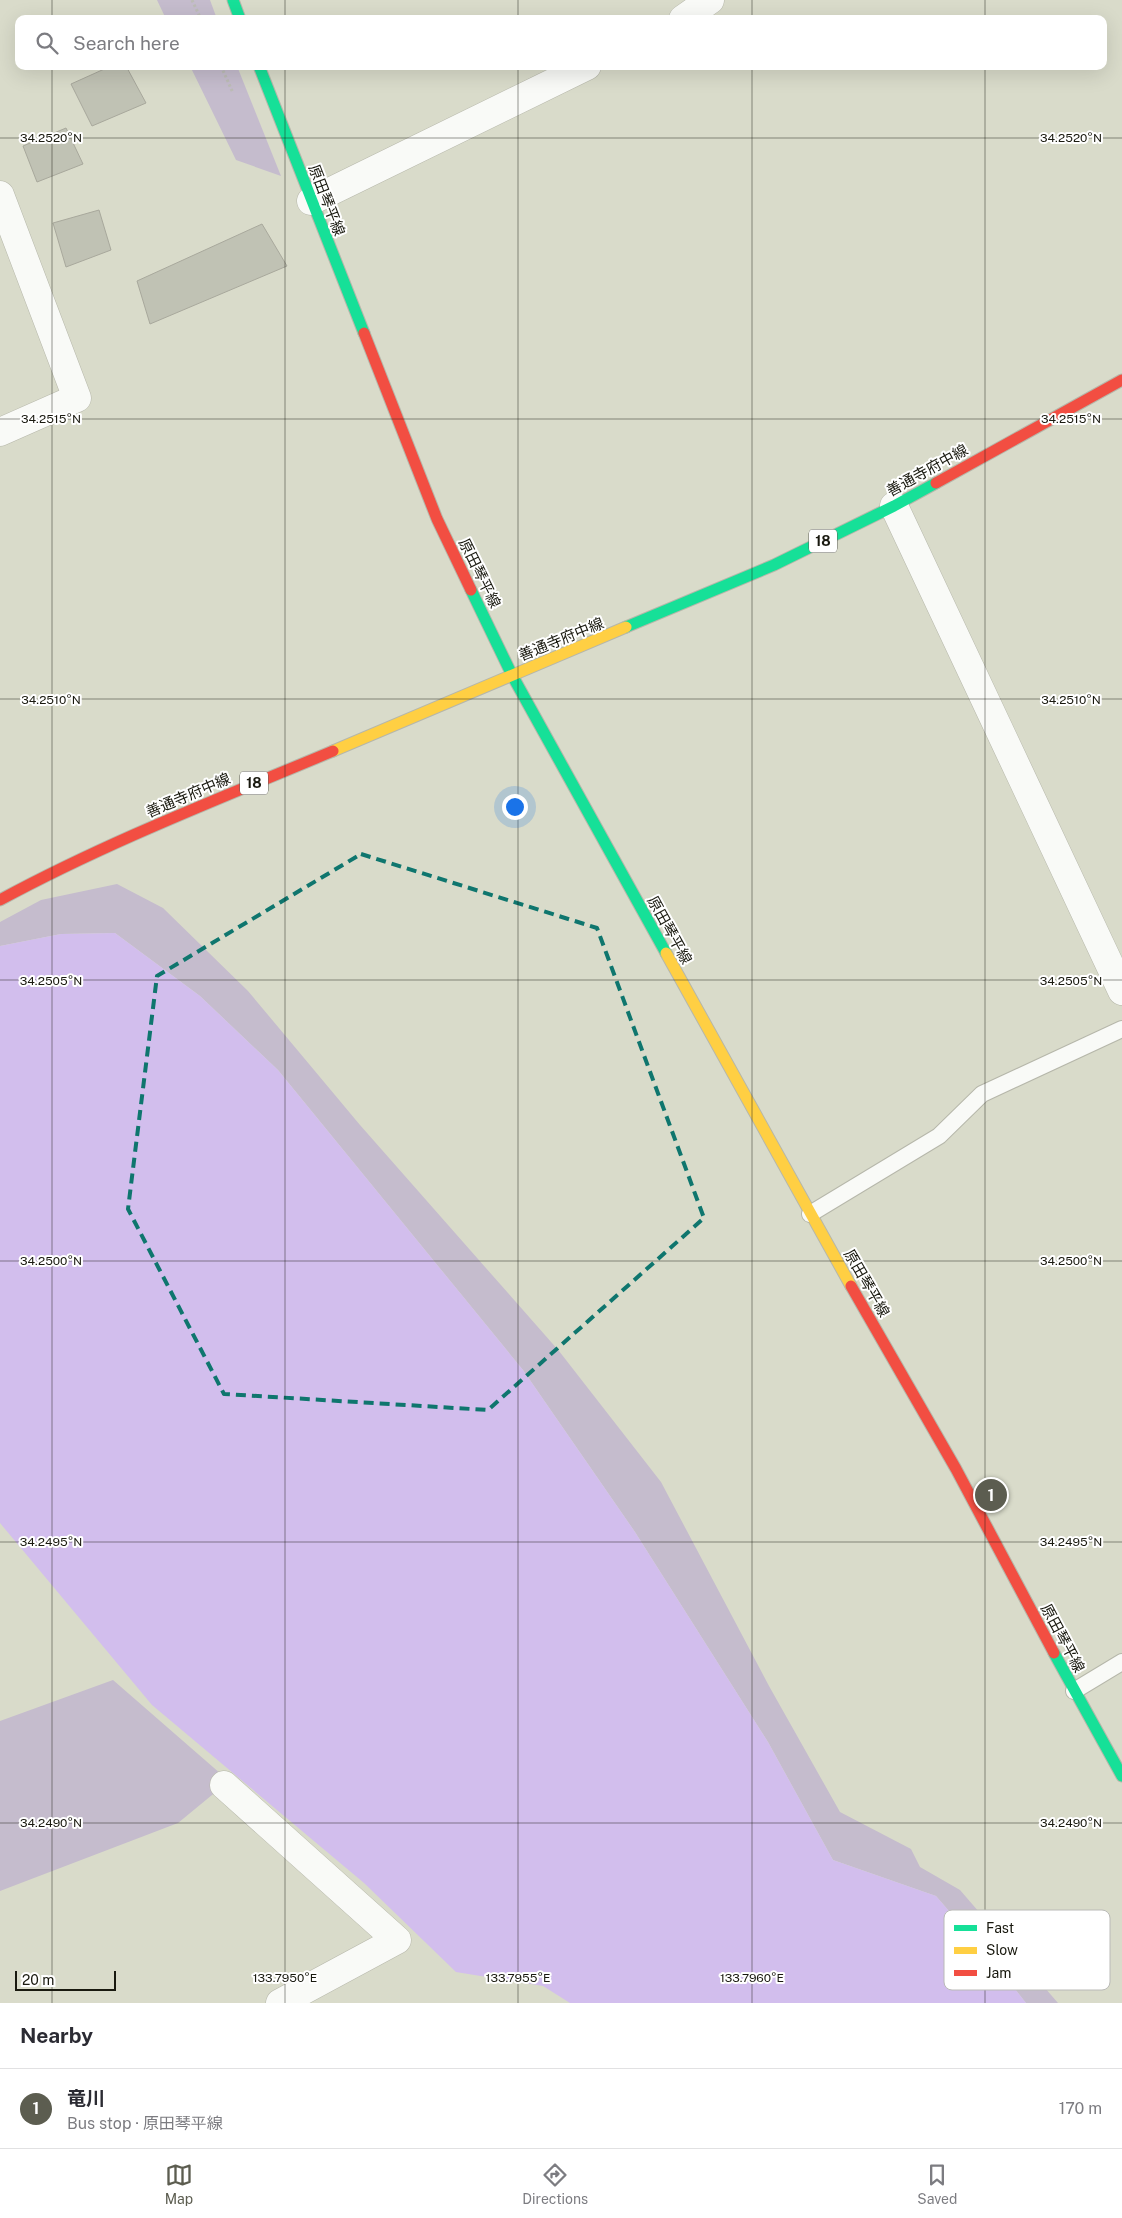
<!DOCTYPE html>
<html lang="en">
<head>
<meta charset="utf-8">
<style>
	body { margin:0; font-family:"Public Sans","Noto Sans JP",sans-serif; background:#f2f2f3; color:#2b2b33 }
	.scale { position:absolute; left:15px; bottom:12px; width:101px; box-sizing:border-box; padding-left:5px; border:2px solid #19190f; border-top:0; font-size:14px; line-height:18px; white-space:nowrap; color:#19190f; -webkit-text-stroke:4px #fff; paint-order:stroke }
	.you { position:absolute; left:514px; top:806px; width:18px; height:18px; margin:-12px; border:4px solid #fff; border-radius:50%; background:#1a73e8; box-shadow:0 0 0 8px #1a73e833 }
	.badge { display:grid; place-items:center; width:32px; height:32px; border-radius:50%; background:#5c5d50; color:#fff; font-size:16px; font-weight:700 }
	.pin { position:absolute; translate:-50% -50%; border:2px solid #fff; box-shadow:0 1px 5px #0006 }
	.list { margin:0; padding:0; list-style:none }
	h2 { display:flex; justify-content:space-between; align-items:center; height:65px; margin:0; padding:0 20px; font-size:21px }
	h2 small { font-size:16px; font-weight:400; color:#7c7c81 }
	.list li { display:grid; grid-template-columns:32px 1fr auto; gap:15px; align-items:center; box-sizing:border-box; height:80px; padding:0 20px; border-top:1px solid #e1e1e2 }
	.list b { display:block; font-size:19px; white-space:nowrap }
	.list p { margin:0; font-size:16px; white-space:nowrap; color:#7c7c81 }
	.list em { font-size:16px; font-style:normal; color:#7c7c81 }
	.icon { flex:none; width:28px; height:28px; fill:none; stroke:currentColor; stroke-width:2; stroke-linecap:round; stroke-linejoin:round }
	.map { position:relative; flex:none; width:1122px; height:2003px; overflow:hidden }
	.search { position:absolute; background:#fff; box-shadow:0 5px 20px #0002; left:15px; right:15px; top:15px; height:55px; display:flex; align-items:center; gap:12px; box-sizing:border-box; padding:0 18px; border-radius:10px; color:#7c7c81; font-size:19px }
	.sheet { height:145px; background:#fff }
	nav { display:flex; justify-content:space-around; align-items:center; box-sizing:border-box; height:70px; border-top:1px solid #e1e1e2; background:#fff; font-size:14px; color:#7c7c81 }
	nav a { display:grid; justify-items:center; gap:2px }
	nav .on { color:#5c5d50 }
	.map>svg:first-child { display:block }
	.green { fill:#c5bccd }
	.water { fill:#d2beed }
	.building { fill:#c0c2b4; stroke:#a8a89c }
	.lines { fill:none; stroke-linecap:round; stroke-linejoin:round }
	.lane-casing { stroke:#b6b7aa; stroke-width:18 }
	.street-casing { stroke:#b6b7aa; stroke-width:29 }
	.fast-casing { stroke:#b6b7aa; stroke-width:13 }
	.slow-casing { stroke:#b6b7aa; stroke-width:13 }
	.jam-casing { stroke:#b6b7aa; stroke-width:13 }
	.path { stroke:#bcbcb6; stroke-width:3; stroke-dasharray:2.5 2.5; stroke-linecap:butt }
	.lane { stroke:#f9faf7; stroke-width:16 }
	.street { stroke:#f9faf7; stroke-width:28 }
	.fast { stroke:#16e098; stroke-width:11 }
	.slow { stroke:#ffcf43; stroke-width:11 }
	.jam { stroke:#f24e42; stroke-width:11 }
	.marked { fill:none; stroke:#0f766e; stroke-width:4; stroke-dasharray:10 6; stroke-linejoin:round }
	.ticks { fill:none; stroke:#19190f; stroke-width:1; stroke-opacity:0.45 }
	.labels { text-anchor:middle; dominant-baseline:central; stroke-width:4; stroke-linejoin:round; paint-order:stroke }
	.shield { fill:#fff; stroke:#5e5e57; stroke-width:1 }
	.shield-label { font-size:14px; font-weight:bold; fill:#19190f }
	.street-label { font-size:15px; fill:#19190f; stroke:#fff }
	.key { fill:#fff; stroke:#babab7; stroke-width:1 }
	.key-label { font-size:14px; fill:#19190f }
	.ticks-label { font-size:12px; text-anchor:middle; fill:#19190f; stroke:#fff; stroke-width:4; stroke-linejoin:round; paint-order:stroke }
</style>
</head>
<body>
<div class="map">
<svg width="1122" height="2003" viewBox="0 0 1122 2003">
	<rect width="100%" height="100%" fill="#d9dbca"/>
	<path class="green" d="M157 0H210L217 19H166Z
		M190 66H237L281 176 236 160Z
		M117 884 163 908 248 991 360 1125 559 1351 661 1482 769 1686 840 1812 911 1849 920 1867 960 1890 1058 2003H1026L1001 1971 936 1896 833 1860 768 1742 635 1532 523 1370 278 1070 200 996 115 933 61 934 0 946V922L41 900Z
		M113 1680 229 1781 178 1823 0 1891V1721Z"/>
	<path class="water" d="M115 933 200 996 278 1070 523 1370 635 1532 768 1742 833 1860 936 1896 1001 1971 1026 2003H570L543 1986 456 1972 364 1883 152 1705 0 1523V946L61 934Z"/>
	<path class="building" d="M111 66H126L146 103 92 126 71 84Z
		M66 128 83 164 37 182 23 146Z
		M99 210 111 250 66 267 53 223Z
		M262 224 287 266 150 324 137 281Z"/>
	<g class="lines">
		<g class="lane-casing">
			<path id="lane" d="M810 1214 939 1136 982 1094 1122 1029
				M1074 1691 1122 1662"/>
		</g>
		<g class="street-casing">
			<path id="street" d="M683 19 710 0
				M0 195 77 398 0 432
				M311 201 587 66
				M894 506 1122 991
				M224 1785 397 1940 280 2003"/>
		</g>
		<g class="fast-casing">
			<path id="fast" d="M233 0 240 19
				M259 66 364 333
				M471 590 512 675 666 953
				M626 627 774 565 894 506 936 483
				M1054 1653 1122 1776"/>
		</g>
		<g class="slow-casing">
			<path id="slow" d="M333 751 626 627
				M666 953 851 1286"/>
		</g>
		<g class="jam-casing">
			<path id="jam" d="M364 333 437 519 471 590
				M936 483 1122 380
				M0 900C107 842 221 798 333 751
				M851 1286 956 1469 1054 1653"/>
		</g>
		<path class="path" d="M192 0 201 19
			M221 66 233 93"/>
		<use href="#lane" class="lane"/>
		<use href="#street" class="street"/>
		<use href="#fast" class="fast"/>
		<use href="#slow" class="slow"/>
		<use href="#jam" class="jam"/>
	</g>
	<path class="marked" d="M361 854 597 928 704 1218 488 1410 224 1394 128 1209 157 976Z"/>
	<path class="ticks" d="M52 0V19M285 0V19M518 0V19M752 0V19M985 0V19M52 66V2003M285 66V2003M518 66V2003M752 66V2003M985 66V2003M0 138H1122M0 419H1122M0 699H1122M0 980H1122M0 1261H1122M0 1542H1122M0 1823H1122"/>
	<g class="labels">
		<g class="shield">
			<rect x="809" y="529.5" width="28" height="23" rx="4"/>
			<rect x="240" y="771.5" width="28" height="23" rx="4"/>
		</g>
		<g class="shield-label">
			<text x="823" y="541">18</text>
			<text x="254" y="783">18</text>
		</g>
		<g class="street-label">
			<text transform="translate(327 200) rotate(69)">原田琴平線</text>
			<text transform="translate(927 470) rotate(-29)">善通寺府中線</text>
			<text transform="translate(480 573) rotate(64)">原田琴平線</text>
			<text transform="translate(561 639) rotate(-22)">善通寺府中線</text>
			<text transform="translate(188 795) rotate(-23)">善通寺府中線</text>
			<text transform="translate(670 930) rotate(61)">原田琴平線</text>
			<text transform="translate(867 1283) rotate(60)">原田琴平線</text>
			<text transform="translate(1063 1638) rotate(62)">原田琴平線</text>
		</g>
	</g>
	<rect x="944" y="1910" width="166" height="80" rx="8" class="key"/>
	<rect x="954" y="1925" width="23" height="6" fill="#16e098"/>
	<rect x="954" y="1947" width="23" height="7" fill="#ffcf43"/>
	<rect x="954" y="1970" width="23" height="6" fill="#f24e42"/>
	<g class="key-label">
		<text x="986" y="1933">Fast</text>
		<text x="986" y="1955">Slow</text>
		<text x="986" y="1978">Jam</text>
	</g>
	<g class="ticks-label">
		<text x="51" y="142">34.2520°N</text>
		<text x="1071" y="142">34.2520°N</text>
		<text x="51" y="423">34.2515°N</text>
		<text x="1071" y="423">34.2515°N</text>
		<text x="51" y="704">34.2510°N</text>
		<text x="1071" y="704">34.2510°N</text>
		<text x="51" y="985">34.2505°N</text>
		<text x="1071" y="985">34.2505°N</text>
		<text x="51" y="1265">34.2500°N</text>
		<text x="1071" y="1265">34.2500°N</text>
		<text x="51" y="1546">34.2495°N</text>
		<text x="1071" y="1546">34.2495°N</text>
		<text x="51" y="1827">34.2490°N</text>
		<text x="1071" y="1827">34.2490°N</text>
		<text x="285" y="1982">133.7950°E</text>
		<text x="518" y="1982">133.7955°E</text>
		<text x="752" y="1982">133.7960°E</text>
	</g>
</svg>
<div class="scale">20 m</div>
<div class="you"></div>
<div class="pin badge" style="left:991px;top:1495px">1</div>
<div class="search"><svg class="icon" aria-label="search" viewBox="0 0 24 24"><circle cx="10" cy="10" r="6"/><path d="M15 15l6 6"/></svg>Search here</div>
</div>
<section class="sheet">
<h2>Nearby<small></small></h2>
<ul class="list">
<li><span class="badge">1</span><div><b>竜川</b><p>Bus stop · 原田琴平線</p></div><em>170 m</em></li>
</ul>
</section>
<nav>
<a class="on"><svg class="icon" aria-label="map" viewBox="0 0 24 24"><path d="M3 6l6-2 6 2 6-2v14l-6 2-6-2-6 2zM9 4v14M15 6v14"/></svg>Map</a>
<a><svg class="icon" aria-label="directions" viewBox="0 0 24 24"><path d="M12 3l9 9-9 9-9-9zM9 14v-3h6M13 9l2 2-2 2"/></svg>Directions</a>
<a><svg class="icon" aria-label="saved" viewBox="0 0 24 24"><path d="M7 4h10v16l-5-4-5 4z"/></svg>Saved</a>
</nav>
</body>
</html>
